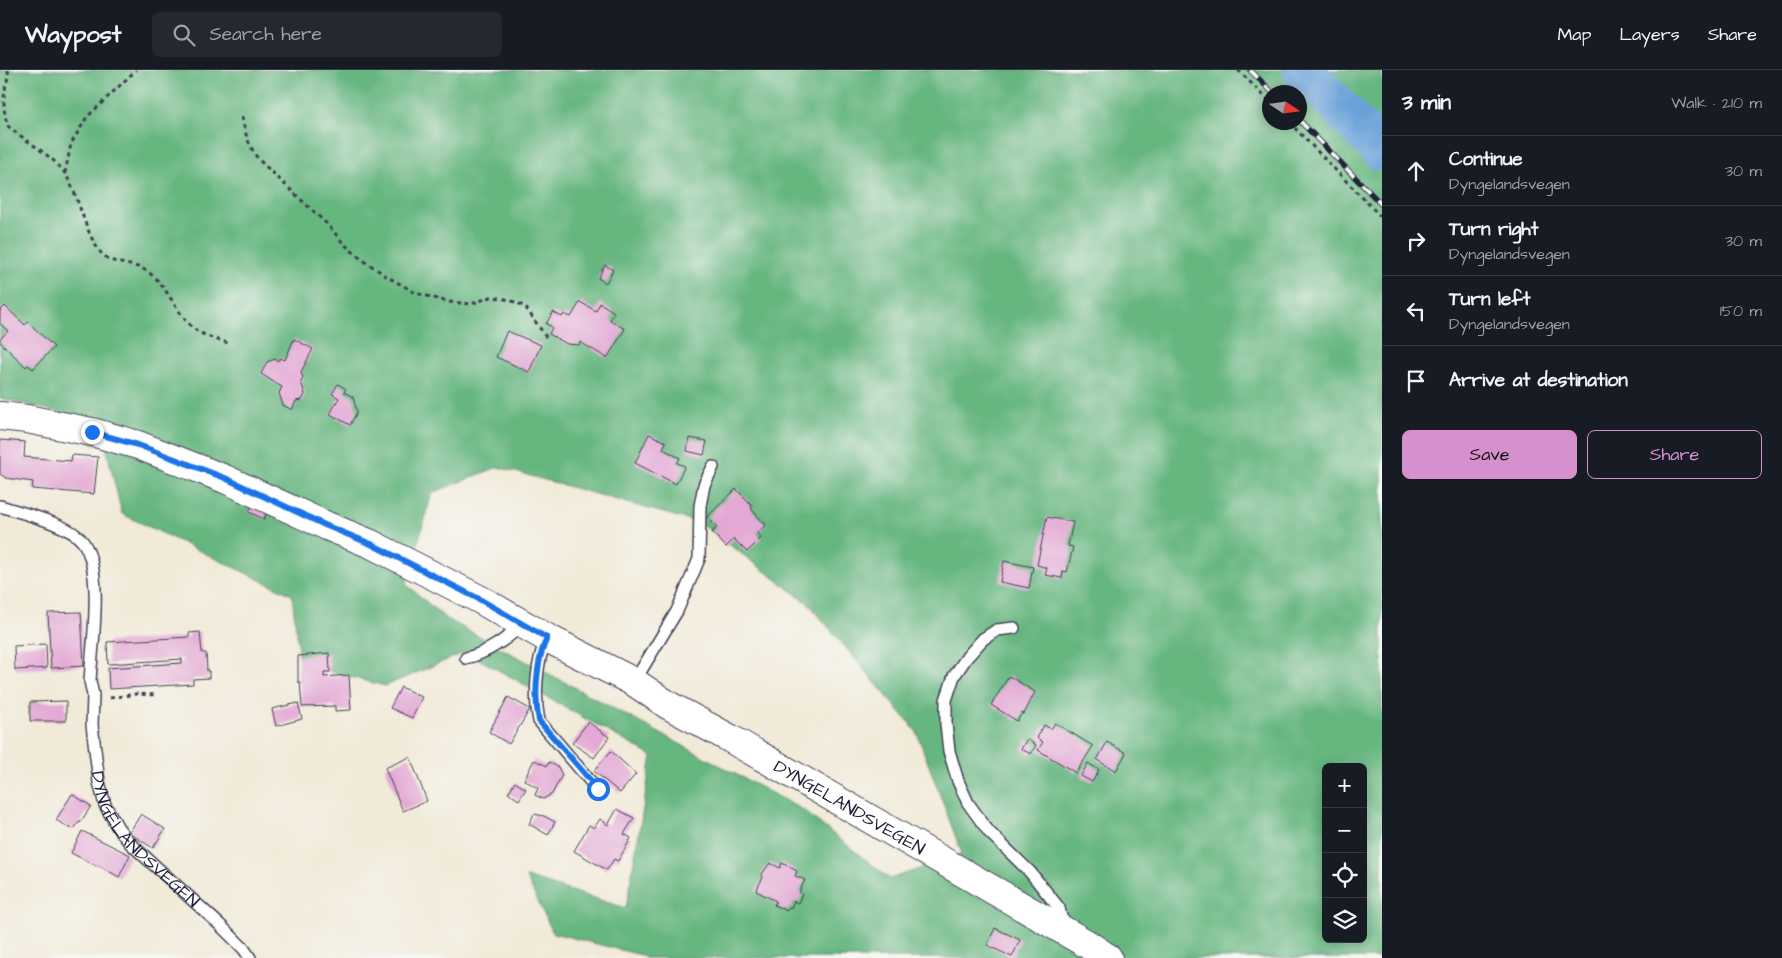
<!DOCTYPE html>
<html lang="en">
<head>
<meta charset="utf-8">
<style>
	body { margin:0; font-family:"Architects Daughter",sans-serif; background:#242831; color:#f1f3f6 }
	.controls { position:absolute; right:15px; bottom:15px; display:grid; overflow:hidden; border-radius:8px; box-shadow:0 2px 12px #0003 }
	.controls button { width:45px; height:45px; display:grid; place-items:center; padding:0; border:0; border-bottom:1px solid #363941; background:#171b24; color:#f1f3f6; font:25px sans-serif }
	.compass { position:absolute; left:1262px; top:15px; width:45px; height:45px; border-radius:50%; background:#171b24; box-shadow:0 2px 12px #0003; rotate:103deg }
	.stop { position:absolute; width:15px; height:15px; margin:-11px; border:4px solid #1a73e8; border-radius:50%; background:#fff }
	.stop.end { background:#1a73e8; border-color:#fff; box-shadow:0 1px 5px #0008 }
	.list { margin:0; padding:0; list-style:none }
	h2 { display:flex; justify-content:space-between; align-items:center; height:65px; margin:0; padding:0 20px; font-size:21px }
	h2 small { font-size:16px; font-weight:400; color:#9ea1a6 }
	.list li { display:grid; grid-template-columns:32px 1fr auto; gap:15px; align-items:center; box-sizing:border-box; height:70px; padding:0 20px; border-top:1px solid #363941 }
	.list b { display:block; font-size:19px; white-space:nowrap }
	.list p { margin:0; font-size:16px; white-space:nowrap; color:#9ea1a6 }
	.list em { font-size:16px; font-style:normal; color:#9ea1a6 }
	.actions { display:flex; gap:10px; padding:15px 20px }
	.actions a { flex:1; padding:11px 0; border:1px solid #d690ce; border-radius:8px; text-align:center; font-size:18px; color:#d690ce }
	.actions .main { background:#d690ce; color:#111 }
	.icon { flex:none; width:28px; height:28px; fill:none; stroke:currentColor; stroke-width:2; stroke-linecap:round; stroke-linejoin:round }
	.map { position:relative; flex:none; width:1382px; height:888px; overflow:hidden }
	header { display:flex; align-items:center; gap:30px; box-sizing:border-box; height:70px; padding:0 25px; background:#171b24; border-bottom:1px solid #363941 }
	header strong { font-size:24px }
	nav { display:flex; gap:28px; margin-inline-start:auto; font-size:18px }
	.search { width:350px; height:45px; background:#242831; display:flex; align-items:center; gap:12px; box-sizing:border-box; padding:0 18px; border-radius:8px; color:#9ea1a6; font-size:19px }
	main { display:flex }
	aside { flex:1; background:#171b24 }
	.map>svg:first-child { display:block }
	.forest { fill:#66b680; stroke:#446c5e; fill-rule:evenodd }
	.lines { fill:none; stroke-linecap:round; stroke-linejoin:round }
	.river { stroke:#69a1d8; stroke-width:40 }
	.building { fill:#e3a8d4 }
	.service-casing { stroke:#414053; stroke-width:14 }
	.tertiary-casing { stroke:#414053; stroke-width:30 }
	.path { stroke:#414053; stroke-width:3; stroke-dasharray:4 4; stroke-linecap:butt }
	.service { stroke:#fff; stroke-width:11 }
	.tertiary { stroke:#fff; stroke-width:28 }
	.rail-casing { stroke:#22223b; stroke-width:5.5 }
	.rail { stroke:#f6f6f2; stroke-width:4; stroke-dasharray:11; stroke-linecap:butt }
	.route { stroke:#1a73e8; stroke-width:6 }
	.labels { text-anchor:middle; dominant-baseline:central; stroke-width:4.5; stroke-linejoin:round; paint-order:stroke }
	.street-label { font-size:18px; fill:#22223b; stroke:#f6f6f2 }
</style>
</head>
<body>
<header>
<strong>Waypost</strong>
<div class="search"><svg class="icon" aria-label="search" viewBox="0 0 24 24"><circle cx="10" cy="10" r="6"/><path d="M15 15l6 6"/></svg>Search here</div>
<nav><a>Map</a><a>Layers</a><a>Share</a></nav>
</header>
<main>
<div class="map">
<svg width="1382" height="888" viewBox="0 0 1382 888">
	<rect width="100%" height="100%" fill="#f6f6f2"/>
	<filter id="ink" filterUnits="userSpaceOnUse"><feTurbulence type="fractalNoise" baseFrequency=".02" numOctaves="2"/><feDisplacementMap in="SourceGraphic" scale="10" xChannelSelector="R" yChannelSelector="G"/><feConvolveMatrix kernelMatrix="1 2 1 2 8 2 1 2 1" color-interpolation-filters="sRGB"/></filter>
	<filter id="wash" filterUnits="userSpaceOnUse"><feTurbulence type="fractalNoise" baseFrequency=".0096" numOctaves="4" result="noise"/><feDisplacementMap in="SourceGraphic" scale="20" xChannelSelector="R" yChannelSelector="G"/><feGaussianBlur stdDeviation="1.12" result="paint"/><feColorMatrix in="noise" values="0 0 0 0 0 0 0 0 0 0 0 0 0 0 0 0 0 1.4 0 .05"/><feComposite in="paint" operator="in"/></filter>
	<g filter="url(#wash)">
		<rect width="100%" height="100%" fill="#f1ead8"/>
		<path class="forest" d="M0 0H1382V888H645L641 885 553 863 526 807 626 838 652 686 466 582 385 616 300 594 292 525 122 444 100 352 0 328ZM1270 22H1300V52H1270ZM498 397 700 453 808 533 916 661 962 784 890 809 803 740 445 548 406 514 432 423ZM1326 697H1363V869H1326Z"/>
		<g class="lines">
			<path class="river" d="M1303 0 1382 82"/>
		</g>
		<g id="blocks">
			<path class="building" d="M605 195 613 200 606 213 598 208Z
				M580 232 596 241 600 233 614 242 610 250 625 259 607 288 580 272 579 275 567 274 549 264 552 257 546 254 553 242 562 247 564 244 571 247Z
				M5 236 25 255 28 252 54 277 33 299 28 295 26 297 0 272V269L8 261 0 254V241Z
				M507 261 541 275 529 302 496 287Z
				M294 269 313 279 301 302 303 308 301 312 305 324 302 330 296 331 292 340 283 335 279 323 282 317 261 304 267 292 275 289 278 291 280 288 285 290Z
				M338 314 346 319 344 322 353 327 357 342 350 355 330 344 339 328 332 324Z
				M649 364 666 372 663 379 680 388 677 393 685 396 676 414 635 393Z
				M689 368 707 371 704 385 687 381Z
				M0 370 25 372 24 387 71 391 72 385 98 387 94 424 32 419 33 412 6 408 0 404Z
				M736 419 751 434 752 440 766 455 757 463 761 468 747 482 734 469 726 477 712 462 717 457 707 447Z
				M253 433 268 440 264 449 249 442Z
				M1047 447 1073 452 1068 476 1073 477 1067 502 1063 501 1062 508 1045 505 1047 498 1037 495Z
				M1004 491 1033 497 1029 518 1000 512Z
				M81 542 84 596 51 598 48 543Z
				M200 562 202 583H206L207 601H209V608L193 609V614L109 619 108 598 182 593V589L108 594 107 572 189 567V563Z
				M46 574 47 598 15 600 14 576Z
				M329 583 330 602H324V607L349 605 351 640 335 641V636L302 637 300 612H298V586Z
				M1009 606 1035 622 1024 644 1022 643 1017 651 991 635Z
				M401 617 422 627 412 648 390 638Z
				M508 627 530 639 509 674 489 662Z
				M66 631V651H30V632Z
				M298 633 302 649 276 656 272 639Z
				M588 652 609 667 594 688 572 673Z
				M1055 653 1093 676 1076 703 1038 680 1043 672 1037 668 1044 655 1051 659Z
				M1027 669 1036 675 1031 684 1021 679Z
				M1107 672 1126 683 1116 701 1097 690Z
				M611 681 636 704 620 723 594 701Z
				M410 687 427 731 403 741 385 698Z
				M534 690 547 696 549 692 558 697 562 705 552 724 543 729 535 725 538 718 524 710Z
				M1088 693 1099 700 1092 712 1081 706Z
				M515 712 526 719 519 730 508 723Z
				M72 724 91 736 80 753 79 752 74 759 71 758V759L56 750Z
				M617 739 634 748 624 764 631 768 618 791 614 789 607 800 574 781 589 755 594 758 600 749 608 755Z
				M141 744 165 759 153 778 129 763Z
				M534 744 544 746 555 752 548 765 529 754Z
				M82 761 130 785 119 807 98 795 97 796 71 783Z
				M770 793 780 798 782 793 797 801 795 806 805 810 799 822 802 824 798 833 794 831 791 838 789 837 787 841 774 835 776 831 756 821 763 807 762 804Z
				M995 858 1020 870 1012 887 987 875Z"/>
		</g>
	</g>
	<g filter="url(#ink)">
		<use href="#blocks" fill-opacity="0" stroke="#414053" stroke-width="1"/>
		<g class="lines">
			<g class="service-casing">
				<g id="service">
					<path id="s1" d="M0 436C21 443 70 454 83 472 104 502 92 575 90 611L93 625 92 655 99 712 105 735 118 758 131 774 220 855 244 879 250 888"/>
					<path d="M1014 558 997 560 983 569 967 587 954 606 946 630V654L949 681 958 711 968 733 989 762 1030 802 1059 838 1063 856"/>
					<path d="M547 568C536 590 534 627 539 651L597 719"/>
					<path d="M466 588C488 583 506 569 522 555"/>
					<path d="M634 612 677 541 699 489 700 436 704 415 713 397"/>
				</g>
			</g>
			<g class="tertiary-casing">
				<g id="tertiary">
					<path id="s2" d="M0 346 27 349 92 362 138 375 225 409 327 456 371 474 481 530 547 568 634 612 668 635 731 669 1087 874 1108 888"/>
				</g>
			</g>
			<path class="path" d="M8 0C9 7 6 13 5 20 3 32 4 45 8 56 25 71 54 86 66 105 79 126 86 167 102 184 114 196 134 192 148 202 169 216 178 250 199 262 207 267 219 270 228 273
				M1238 0 1270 32
				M242 47C245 63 249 77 259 90L328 155 344 174 359 187 386 206 416 223 449 232 471 234 491 227 502 228 518 233 526 238 548 270
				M1289 52 1382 148
				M65 103 71 74 87 47 136 0
				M110 628 136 624 157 625"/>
			<use href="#service" class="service"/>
			<use href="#tertiary" class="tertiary"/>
			<g class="rail-casing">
				<path id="rail" d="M1250 0 1272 22
					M1300 51 1382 135"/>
			</g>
			<use href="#rail" class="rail"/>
		</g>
	</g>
	<g class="lines" filter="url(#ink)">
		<path class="route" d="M92 362 138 375 225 408 327 456 371 474 481 530 547 568C536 590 534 627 539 651L598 719"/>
	</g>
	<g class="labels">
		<g class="street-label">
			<text stroke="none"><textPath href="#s2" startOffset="941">DYNGELANDSVEGEN</textPath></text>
			<text stroke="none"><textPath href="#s1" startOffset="409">DYNGELANDSVEGEN</textPath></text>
		</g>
	</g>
</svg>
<div class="controls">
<button>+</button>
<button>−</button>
<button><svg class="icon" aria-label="locate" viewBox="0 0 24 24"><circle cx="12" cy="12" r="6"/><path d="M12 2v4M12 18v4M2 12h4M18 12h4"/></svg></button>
<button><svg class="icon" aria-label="layers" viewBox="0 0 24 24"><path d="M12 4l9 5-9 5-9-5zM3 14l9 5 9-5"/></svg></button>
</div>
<svg class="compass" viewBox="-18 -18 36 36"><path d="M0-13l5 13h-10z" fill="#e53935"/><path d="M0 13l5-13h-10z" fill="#9ea1a6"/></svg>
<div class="stop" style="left:598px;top:719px"></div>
<div class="stop end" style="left:92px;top:362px"></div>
</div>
<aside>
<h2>3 min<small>Walk · 210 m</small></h2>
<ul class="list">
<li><svg class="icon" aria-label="ahead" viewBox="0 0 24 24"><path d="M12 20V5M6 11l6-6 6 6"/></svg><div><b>Continue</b><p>Dyngelandsvegen</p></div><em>30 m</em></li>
<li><svg class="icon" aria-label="right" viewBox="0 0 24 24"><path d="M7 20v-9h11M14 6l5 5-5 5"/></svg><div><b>Turn right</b><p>Dyngelandsvegen</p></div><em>30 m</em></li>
<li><svg class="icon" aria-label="left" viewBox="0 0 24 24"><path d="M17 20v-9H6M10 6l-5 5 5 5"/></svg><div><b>Turn left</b><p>Dyngelandsvegen</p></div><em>150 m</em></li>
<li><svg class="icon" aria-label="arrive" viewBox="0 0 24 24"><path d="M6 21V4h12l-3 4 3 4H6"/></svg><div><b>Arrive at destination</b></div></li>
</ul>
<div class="actions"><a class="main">Save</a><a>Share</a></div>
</aside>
</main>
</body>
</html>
